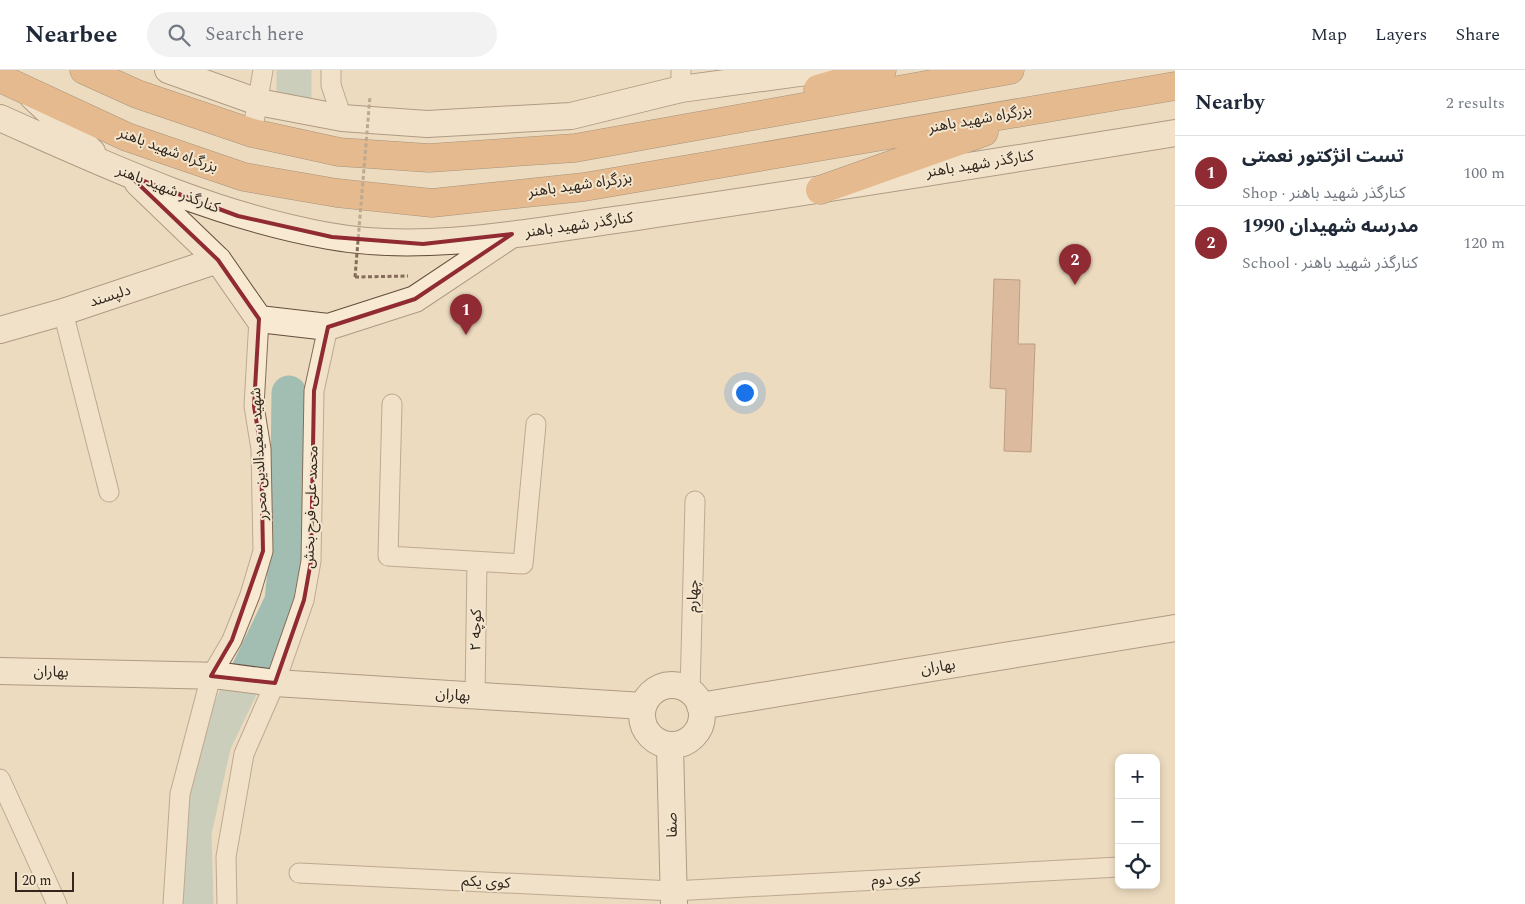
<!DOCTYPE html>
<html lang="en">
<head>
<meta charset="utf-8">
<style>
	body { margin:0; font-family:Spectral,"Noto Sans Arabic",serif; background:#f2f2f3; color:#1f2937 }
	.controls { position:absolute; right:15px; bottom:15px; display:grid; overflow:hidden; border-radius:10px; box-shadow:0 2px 8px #0003 }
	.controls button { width:45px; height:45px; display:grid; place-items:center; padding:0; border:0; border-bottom:1px solid #e0e1e3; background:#fff; color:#1f2937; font:25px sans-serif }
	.scale { position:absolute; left:15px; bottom:12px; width:59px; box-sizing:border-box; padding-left:5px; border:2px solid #34261c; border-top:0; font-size:14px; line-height:18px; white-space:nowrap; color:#34261c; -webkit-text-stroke:4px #f3e6cf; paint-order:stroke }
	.you { position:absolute; left:744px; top:322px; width:18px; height:18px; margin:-12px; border:4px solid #fff; border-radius:50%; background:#1a73e8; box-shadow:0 0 0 8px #1a73e833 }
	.badge { display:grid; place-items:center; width:32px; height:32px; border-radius:50%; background:#902b34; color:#fff; font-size:16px; font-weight:700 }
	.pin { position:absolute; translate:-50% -41px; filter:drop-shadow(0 1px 2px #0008) }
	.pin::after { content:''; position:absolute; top:26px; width:18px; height:15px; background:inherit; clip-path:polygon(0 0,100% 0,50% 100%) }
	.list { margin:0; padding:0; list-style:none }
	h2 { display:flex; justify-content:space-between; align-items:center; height:65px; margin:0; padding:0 20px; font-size:21px }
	h2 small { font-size:16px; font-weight:400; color:#747a83 }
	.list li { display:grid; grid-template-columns:32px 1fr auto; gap:15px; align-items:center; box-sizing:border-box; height:70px; padding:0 20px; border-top:1px solid #e0e1e3 }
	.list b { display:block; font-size:19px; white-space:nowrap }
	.list p { margin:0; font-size:16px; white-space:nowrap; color:#747a83 }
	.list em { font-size:16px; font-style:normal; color:#747a83 }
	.icon { flex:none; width:28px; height:28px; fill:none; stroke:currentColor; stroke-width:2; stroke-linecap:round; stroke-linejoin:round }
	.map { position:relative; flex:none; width:1175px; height:834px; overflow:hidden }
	header { display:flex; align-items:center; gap:30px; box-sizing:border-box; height:70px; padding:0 25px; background:#fff; border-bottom:1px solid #e0e1e3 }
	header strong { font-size:24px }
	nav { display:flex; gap:28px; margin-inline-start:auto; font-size:18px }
	.search { width:350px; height:45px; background:#f2f2f3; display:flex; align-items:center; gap:12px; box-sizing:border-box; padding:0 18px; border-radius:28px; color:#747a83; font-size:19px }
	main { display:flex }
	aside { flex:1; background:#fff }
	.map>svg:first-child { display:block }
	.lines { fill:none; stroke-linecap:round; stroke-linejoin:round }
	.river { stroke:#a2beb3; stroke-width:35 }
	.building { fill:#c89277; stroke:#82543f }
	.street-casing { stroke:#846c59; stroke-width:21 }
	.secondary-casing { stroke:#654d3c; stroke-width:28 }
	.highway-casing { stroke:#513b2d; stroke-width:29 }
	.path { stroke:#846c59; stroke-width:3; stroke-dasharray:4 2.5; stroke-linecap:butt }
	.street { stroke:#f7e9d2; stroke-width:19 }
	.secondary { stroke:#f7e9d2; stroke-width:26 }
	.highway { stroke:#d99352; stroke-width:28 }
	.path-bridge { stroke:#846c59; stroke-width:3; stroke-dasharray:4 2.5; stroke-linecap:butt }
	.marked { fill:none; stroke:#902b34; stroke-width:4; stroke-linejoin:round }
	.labels { text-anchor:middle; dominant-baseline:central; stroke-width:4; stroke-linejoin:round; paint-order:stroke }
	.street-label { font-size:15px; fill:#34261c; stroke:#f3e6cf }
</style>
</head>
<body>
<header>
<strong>Nearbee</strong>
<div class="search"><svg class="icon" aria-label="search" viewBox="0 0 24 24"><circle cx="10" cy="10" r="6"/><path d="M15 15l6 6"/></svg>Search here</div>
<nav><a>Map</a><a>Layers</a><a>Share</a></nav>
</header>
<main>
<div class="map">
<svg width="1175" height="834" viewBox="0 0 1175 834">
	<rect width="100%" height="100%" fill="#ecdbbf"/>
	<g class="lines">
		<path class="river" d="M294 31V0
			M196 834 194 762 214 673 282 531 287 481 289 323"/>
	</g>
	<path class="building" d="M994 209 1020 210 1018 274H1035L1031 382 1004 381 1006 319 990 318Z"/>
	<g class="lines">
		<g class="street-casing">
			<path id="street" d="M331 0V15L342 48
				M681 0V19
				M252 63 263 0
				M63 242 109 422
				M392 334 388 486 523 494 536 354
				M690 622 695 431
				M475 627 477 492
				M0 709 57 834
				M299 803 673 821 1119 797
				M173 834 180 724 211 606 232 570 250 525 263 481 261 379 254 336 259 249
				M227 834 226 787 244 684 275 613 304 530 311 491 314 321 328 257"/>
		</g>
		<g class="secondary-casing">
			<path id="secondary" d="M168 0 258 32 342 48 427 54 571 46 681 19 821 0
				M33 27 92 82
				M0 48C108 96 212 145 329 166 428 184 538 160 636 147 816 121 996 92 1175 63
				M138 113 218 190 259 249 328 257 415 229 508 167
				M0 260 63 242 218 190
				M0 601 222 606 275 613 643 636
				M642 645a30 30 0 1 1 60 0a30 30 0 1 1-60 0Z
				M700 636 1175 558
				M670 677 674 834"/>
		</g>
		<g class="highway-casing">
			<path id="highway" d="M84 0 137 24 252 63 339 82 429 88 575 78 1010 0
				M0 8 127 67 244 107 337 123 432 133 584 117 1175 16
				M818 19 882 0
				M820 120 984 62"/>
		</g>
		<path class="path" d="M355 207 408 206"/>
		<use href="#street" class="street"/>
		<use href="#secondary" class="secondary"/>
		<use href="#highway" class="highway"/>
		<path class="path-bridge" d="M355 207 370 26"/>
	</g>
	<path d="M0 0H1175V834H0ZM130 106 238 146 332 167 423 174 512 164 415 229 328 257 314 321 311 491 304 530 275 613 211 606 232 570 263 481 261 379 254 336 259 249 218 190Z" fill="#ecdbbf" fill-opacity=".55" fill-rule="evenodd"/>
	<path class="marked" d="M130 106 238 146 332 167 423 174 512 164 415 229 328 257 314 321 311 491 304 530 275 613 211 606 232 570 263 481 261 379 254 336 259 249 218 190Z"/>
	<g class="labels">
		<g class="street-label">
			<text transform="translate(980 49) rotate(-10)">بزرگراه شهید باهنر</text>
			<text transform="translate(168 80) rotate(20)">بزرگراه شهید باهنر</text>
			<text transform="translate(980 94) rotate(-9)">کنارگذر شهید باهنر</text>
			<text transform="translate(580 115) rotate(-8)">بزرگراه شهید باهنر</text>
			<text transform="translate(168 119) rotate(21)">کنارگذر شهید باهنر</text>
			<text transform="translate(579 155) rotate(-8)">کنارگذر شهید باهنر</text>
			<text transform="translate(110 226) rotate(-18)">دلپسند</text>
			<text transform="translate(259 384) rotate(-93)">شهید سعیدالدین محرر</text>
			<text transform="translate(311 437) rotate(-88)">محمد علی فرح بخش</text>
			<text transform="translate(693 526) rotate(-88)">چهارم</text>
			<text transform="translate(476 560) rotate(-89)">کوچه ۲</text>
			<text transform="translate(938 597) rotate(-9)">بهاران</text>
			<text transform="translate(51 602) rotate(1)">بهاران</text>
			<text transform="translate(453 625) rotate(4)">بهاران</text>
			<text transform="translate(672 755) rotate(-91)">صفا</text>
			<text transform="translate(896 809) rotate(-3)">کوی دوم</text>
			<text transform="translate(486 812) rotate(3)">کوی یکم</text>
		</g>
	</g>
</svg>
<div class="controls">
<button>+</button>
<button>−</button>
<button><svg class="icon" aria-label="locate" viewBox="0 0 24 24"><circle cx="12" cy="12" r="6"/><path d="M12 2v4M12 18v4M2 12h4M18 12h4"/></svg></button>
</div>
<div class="scale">20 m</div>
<div class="you"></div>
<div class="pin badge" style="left:466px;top:265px">1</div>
<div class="pin badge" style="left:1075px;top:215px">2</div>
</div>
<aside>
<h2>Nearby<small>2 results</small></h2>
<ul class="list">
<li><span class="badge">1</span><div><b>تست انژکتور نعمتی</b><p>Shop · کنارگذر شهید باهنر</p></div><em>100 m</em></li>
<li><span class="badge">2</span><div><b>مدرسه شهیدان 1990</b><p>School · کنارگذر شهید باهنر</p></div><em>120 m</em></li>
</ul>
</aside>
</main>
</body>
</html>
